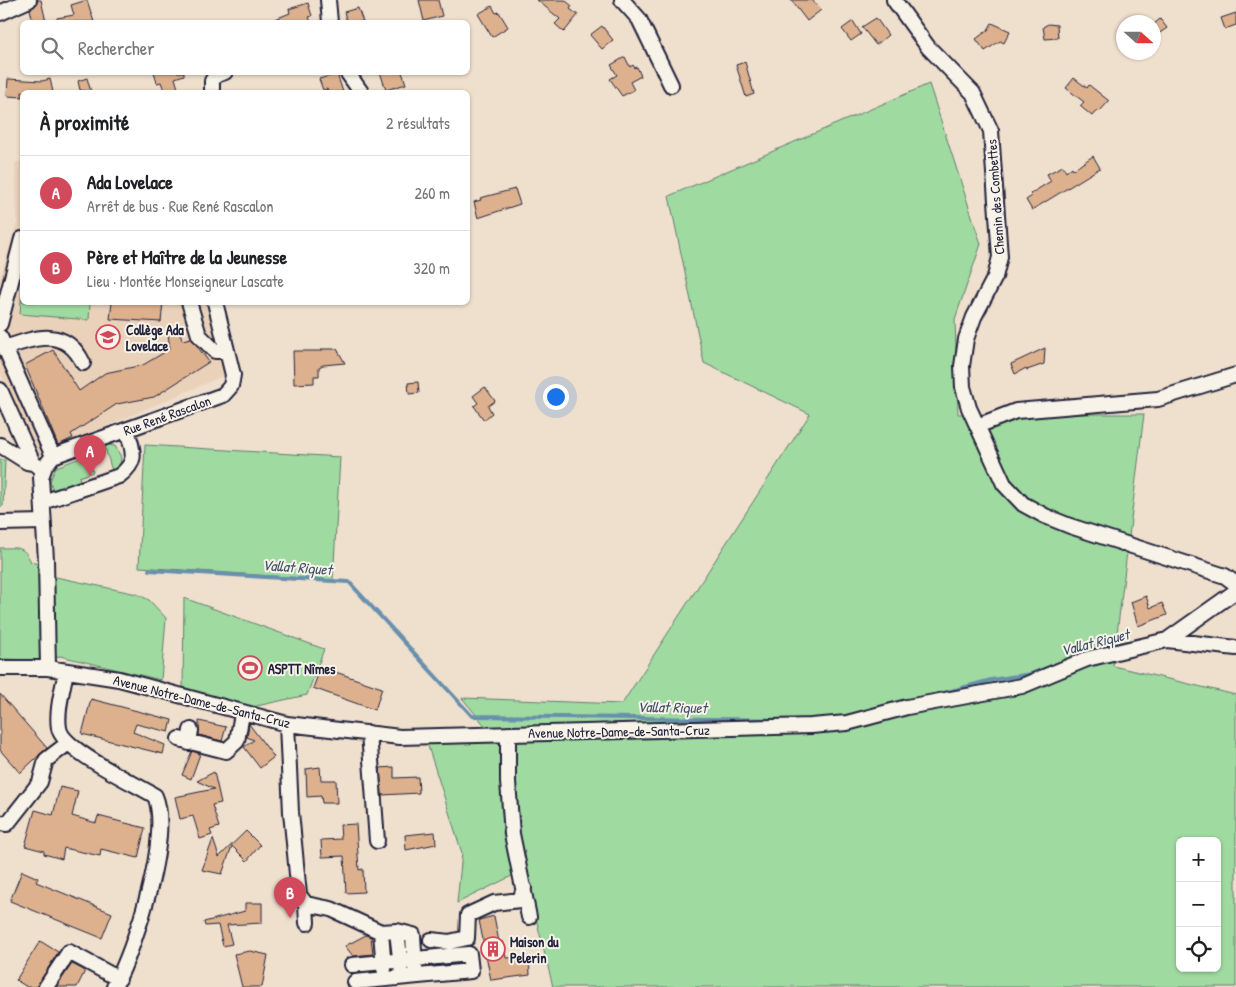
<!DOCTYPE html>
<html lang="fr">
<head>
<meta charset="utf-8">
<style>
	body { margin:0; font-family:"Patrick Hand",sans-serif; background:#f6f6f6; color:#202124 }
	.controls { position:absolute; right:15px; bottom:15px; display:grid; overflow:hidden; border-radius:8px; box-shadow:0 1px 4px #0004 }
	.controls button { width:45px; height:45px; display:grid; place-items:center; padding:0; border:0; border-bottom:1px solid #e0e0e0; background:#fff; color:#202124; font:25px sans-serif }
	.compass { position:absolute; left:1116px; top:15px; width:45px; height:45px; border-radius:50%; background:#fff; box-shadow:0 1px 4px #0004; rotate:111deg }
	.you { position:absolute; left:555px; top:396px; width:18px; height:18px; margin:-12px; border:4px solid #fff; border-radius:50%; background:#1a73e8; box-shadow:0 0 0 8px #1a73e833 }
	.badge { display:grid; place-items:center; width:32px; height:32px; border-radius:50%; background:#d1495b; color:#fff; font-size:16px; font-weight:700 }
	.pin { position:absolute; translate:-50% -41px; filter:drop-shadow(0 1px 2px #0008) }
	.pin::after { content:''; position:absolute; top:26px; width:18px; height:15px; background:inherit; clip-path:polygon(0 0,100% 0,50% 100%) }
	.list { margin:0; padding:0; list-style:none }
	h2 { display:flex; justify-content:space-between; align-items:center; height:65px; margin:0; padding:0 20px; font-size:21px }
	h2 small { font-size:16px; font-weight:400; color:#757577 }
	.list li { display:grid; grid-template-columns:32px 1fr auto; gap:15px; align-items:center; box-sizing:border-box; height:75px; padding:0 20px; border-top:1px solid #e0e0e0 }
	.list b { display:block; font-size:19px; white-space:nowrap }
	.list p { margin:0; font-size:16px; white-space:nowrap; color:#757577 }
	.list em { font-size:16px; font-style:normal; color:#757577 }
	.icon { flex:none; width:28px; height:28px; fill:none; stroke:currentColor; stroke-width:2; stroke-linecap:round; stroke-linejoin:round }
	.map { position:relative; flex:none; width:1236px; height:987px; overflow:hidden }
	.search { position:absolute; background:#fff; box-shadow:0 1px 4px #0004; left:20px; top:20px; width:450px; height:55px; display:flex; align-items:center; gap:12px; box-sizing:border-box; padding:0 18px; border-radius:8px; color:#757577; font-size:19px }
	.panel { position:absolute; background:#fff; box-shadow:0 1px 4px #0004; left:20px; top:90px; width:450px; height:215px; border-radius:8px }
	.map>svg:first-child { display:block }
	.built { fill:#ead1ba }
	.green { fill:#9fdaa0; stroke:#607e6e; fill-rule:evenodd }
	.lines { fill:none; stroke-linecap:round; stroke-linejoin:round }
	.stream { stroke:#6890ad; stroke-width:4 }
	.building { fill:#ddb18e; stroke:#22223b }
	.minor-casing { stroke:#22223b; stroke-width:18 }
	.minor { stroke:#f7f3e8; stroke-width:14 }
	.labels { text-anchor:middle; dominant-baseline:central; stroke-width:4; stroke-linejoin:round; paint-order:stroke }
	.street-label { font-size:14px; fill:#22223b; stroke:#f7f3e8 }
	.poi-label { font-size:14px; font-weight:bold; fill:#22223b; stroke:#f7f3e8; text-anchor:start }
	.water-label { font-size:15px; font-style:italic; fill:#3f506a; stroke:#f7f3e8 }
</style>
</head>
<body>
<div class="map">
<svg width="1236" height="987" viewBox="0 0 1236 987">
	<rect width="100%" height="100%" fill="#efdfcd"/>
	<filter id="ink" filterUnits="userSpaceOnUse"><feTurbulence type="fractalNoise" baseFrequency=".02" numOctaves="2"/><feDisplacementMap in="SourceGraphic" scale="10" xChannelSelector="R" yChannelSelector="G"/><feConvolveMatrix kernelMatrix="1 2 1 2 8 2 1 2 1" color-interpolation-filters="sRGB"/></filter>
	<g filter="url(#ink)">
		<path class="built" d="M22 161V302L206 303 225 375 35 457 0 371V278L17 222 15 163Z"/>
		<path class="green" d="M929 84 981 244 955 319 958 414H1144L1113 666 1236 695V987H553L524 870 457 903 462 853 427 743 496 739 462 698 622 704 810 414 704 363 669 196ZM1180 841H1217V968H1180Z
			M22 289V302L90 303 89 320 20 314Z
			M104 444 115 446 121 457 120 465 112 471Z
			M145 445 340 457 333 580 139 567Z
			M88 455 93 472 79 477 81 482 53 490 50 481 56 467Z
			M0 460H5L3 506H0Z
			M0 548C18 548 23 545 31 562L42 565 51 576 137 594 149 600 166 618 161 680 60 656 38 660 0 659Z
			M184 598 324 649 307 695 252 707 183 687Z"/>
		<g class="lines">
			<path class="stream" d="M149 570 349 582 472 716 796 720
				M933 696 991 680 1031 674 1080 655"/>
		</g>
		<path class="building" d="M38 0H41L46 22H33L30 9 36 5Z
			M87 0 94 22H57V18L74 15 71 5Z
			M419 0H438L442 16 424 21Z
			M537 0H565L572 6 570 9 578 15 564 32 555 24 560 19Z
			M791 0H812L821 10 807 21Z
			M308 3 312 16 309 17 311 22H268L290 13 289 9Z
			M492 6 496 13 499 12 508 27 492 37 478 14Z
			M358 8 363 22H347L344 12Z
			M1236 13V25L1225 29 1221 18Z
			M876 18 888 35 876 45 862 27Z
			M1160 19 1167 28 1154 37V24Z
			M853 21 861 34 851 41 842 29Z
			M992 23 1010 31 1004 43 1000 41 985 51 976 39 988 30Z
			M1048 24 1057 25 1058 38 1045 39 1043 27Z
			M602 26 613 40 602 49 590 35Z
			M625 57 630 67 633 65 635 68 637 67 641 76 630 82 634 90 622 96 610 79 617 75 611 65Z
			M745 62 754 94 746 97 736 65Z
			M154 72H184V75L175 78 179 92 164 90 161 82 157 83Z
			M380 72H402L406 84 386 90Z
			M337 74 343 92H328L327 89 323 90 319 79Z
			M87 78 91 92 80 90 78 81Z
			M1074 78 1087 88 1089 85 1109 101 1099 112 1097 110 1092 116 1080 106 1084 102 1066 88Z
			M8 79 42 81 50 79 53 92H22V97L7 96Z
			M1093 156 1100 168 1032 210 1026 200 1032 196 1030 194 1051 181 1047 174 1063 166 1066 172 1072 167 1073 170Z
			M515 189 520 204 478 218 474 202 481 200 480 198Z
			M112 302H163L161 322 110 319Z
			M180 332 182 340 191 338 209 362 154 397 117 404 71 434 73 438 58 445 25 365 53 350 79 391 105 373 143 365 170 349 168 334Z
			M1045 348 1044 364 1027 370 1026 368 1015 374 1011 364Z
			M322 349H337L345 363 323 365 319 367V376H314V383L294 384 293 351H322Z
			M418 382 419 393 409 394 408 383Z
			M485 387 495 401 488 406 492 413 484 420 474 406 478 403 473 396Z
			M1146 596 1150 608 1162 603 1167 615 1138 626 1131 602Z
			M321 667 382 688 375 710 313 688Z
			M0 694 47 748 20 773 0 750Z
			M91 699 172 720 169 732 136 724 133 732 165 745 163 754 82 734Z
			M199 721 226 727 222 741 199 735Z
			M249 724 274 757 260 768 244 747 254 740 247 737Z
			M192 751 200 754 191 779 182 775Z
			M320 767 321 780H336L337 803H322L321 796 307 797 306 769Z
			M394 767V778L418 777 419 793 382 795 380 768Z
			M214 772 221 803 212 805 219 827 210 830 212 835 200 839 193 816 180 819 175 797 214 789 197 781Z
			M60 787 78 791 72 816 96 823 98 816 145 828 138 858 101 849 100 856 64 848 62 859 44 854V851L25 846 35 810 53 815Z
			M356 824 359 870 363 869 364 892 346 893 344 856 322 857 321 840 341 839 340 825Z
			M246 831 260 845 247 861 232 846 222 874 202 870 213 839 219 857Z
			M435 832 436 844 406 850 405 835Z
			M22 871 38 878 36 882 112 913 102 938 10 901Z
			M245 903H262V923L227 925 232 944 223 946 218 925 205 926 204 922 245 911Z
			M494 916 499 942H503L506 958 529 957 530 975 491 980 479 920Z
			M366 935 371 937 373 954 353 956 345 946Z
			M40 941 58 952 37 987H27L16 980Z
			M250 951 268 955 262 987H242L234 954Z
			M72 964 84 970V973L77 987H56Z"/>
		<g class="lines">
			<g class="minor-casing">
				<path id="minor" d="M328 0 330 22
					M622 0 639 19 671 85
					M894 0 928 47 973 93 991 131 1000 257 995 277 974 317 966 339 962 366 963 387 969 408 1004 484 1023 504 1045 516 1070 526 1225 576 1236 584
					M0 13 29 0
					M347 72 361 92
					M212 92V81L216 75 225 72
					M189 302 199 335 215 351H227
					M0 324 22 239
					M0 337 53 456
					M5 348C36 337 66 327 83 363
					M0 390 33 463 43 470
					M977 426 1016 411 1158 399 1236 375
					M0 445 27 462 33 463
					M43 502 119 476C139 461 133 451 127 430
					M0 523 44 522
					M1167 640 1236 648
					M0 668H48L119 679 287 724 400 737 811 726 847 723 907 707 1022 686 1087 659 1167 640 1236 591
					M48 668 46 560 41 477 45 466 53 456 223 395 231 386 233 375 215 302
					M66 671C63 688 56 711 59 728 62 750 134 783 155 796 172 835 135 949 114 987
					M287 724 291 812 299 895 306 904 307 923
					M369 733 377 841
					M508 734V782L512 834 529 917
					M179 739 226 751 237 741 242 714
					M189 743 191 730
					M0 823 7 824 40 782 46 760 67 744
					M306 904 331 909 381 932 397 931 401 967
					M397 931 413 935 415 968
					M381 932 384 969
					M431 940 449 942 467 938 468 915 494 903 520 900 524 888
					M352 965 469 954 471 971 355 982
					M46 987 69 952 119 979"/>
			</g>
			<use href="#minor" class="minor"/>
		</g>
	</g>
	<defs>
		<g id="school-ring" transform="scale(1.25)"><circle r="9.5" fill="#f7f3e8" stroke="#d1495b" stroke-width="1.5"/><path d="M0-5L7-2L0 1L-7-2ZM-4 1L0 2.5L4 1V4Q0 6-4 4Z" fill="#d1495b"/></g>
		<g id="stadium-ring" transform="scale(1.25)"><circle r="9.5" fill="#f7f3e8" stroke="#d1495b" stroke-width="1.5"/><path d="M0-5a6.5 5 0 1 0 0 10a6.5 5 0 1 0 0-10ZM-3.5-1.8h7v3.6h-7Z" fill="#d1495b"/></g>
		<g id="building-ring" transform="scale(1.25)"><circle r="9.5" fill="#f7f3e8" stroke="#d1495b" stroke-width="1.5"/><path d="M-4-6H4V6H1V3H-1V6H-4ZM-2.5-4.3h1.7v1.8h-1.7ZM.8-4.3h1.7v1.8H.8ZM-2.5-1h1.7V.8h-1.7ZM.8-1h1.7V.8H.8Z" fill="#d1495b"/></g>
	</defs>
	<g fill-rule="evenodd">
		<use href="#school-ring" x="108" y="337"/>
		<use href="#stadium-ring" x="250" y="668"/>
		<use href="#building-ring" x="493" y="949"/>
	</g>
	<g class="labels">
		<g class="street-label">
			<text transform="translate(995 197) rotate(-94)">Chemin des Combettes</text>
			<text transform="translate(167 415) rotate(-20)">Rue René Rascalon</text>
			<text transform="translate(202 701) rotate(14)">Avenue Notre-Dame-de-Santa-Cruz</text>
			<text transform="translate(619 731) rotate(-1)">Avenue Notre-Dame-de-Santa-Cruz</text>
		</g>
		<g class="poi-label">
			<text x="126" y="329">Collège Ada<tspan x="126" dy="16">Lovelace</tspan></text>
			<text x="268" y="668">ASPTT Nîmes</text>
			<text x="510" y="941">Maison du<tspan x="510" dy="16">Pelerin</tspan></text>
		</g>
		<g class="water-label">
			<text transform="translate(297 567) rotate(4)">Vallat Riquet</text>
			<text transform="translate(1095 642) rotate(-14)">Vallat Riquet</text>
			<text transform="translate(672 707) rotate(1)">Vallat Riquet</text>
		</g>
	</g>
</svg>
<div class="controls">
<button>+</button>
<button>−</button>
<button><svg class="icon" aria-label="locate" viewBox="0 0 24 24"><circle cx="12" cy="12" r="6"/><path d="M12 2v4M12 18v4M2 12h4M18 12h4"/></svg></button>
</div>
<svg class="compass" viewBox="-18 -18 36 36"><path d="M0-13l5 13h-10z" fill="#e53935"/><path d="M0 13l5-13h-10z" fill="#757577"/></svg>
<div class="you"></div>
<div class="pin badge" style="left:90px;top:476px">A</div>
<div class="pin badge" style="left:290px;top:918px">B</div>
<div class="search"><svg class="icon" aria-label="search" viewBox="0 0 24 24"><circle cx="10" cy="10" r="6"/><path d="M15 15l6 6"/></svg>Rechercher</div>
<section class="panel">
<h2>À proximité<small>2 résultats</small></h2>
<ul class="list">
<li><span class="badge">A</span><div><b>Ada Lovelace</b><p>Arrêt de bus · Rue René Rascalon</p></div><em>260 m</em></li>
<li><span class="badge">B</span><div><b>Père et Maître de la Jeunesse</b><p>Lieu · Montée Monseigneur Lascate</p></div><em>320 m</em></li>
</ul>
</section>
</div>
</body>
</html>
